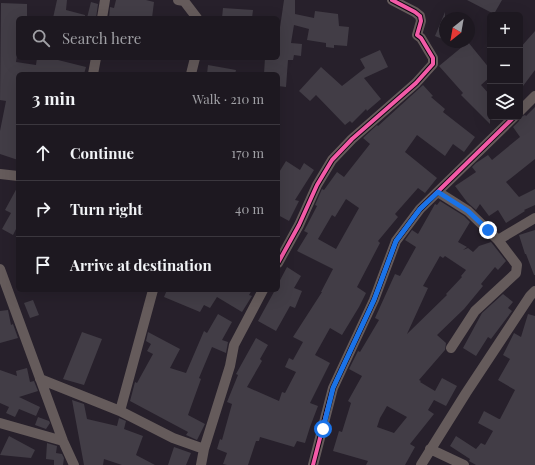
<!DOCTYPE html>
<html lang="en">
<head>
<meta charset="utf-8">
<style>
	body { margin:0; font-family:"Playfair Display",serif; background:#2a252d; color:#f1f3f6 }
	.controls { position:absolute; right:12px; top:12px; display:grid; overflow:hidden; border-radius:6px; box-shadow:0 4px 16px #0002 }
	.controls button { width:36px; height:36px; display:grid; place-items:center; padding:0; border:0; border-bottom:1px solid #3b373e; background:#1d1820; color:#f1f3f6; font:20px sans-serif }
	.compass { position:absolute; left:439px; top:12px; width:36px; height:36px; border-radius:50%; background:#1d1820; box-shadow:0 4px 16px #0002; rotate:211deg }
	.stop { position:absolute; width:12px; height:12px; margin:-9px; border:3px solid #1a73e8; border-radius:50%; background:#fff }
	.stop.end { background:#1a73e8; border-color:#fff; box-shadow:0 1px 4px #0008 }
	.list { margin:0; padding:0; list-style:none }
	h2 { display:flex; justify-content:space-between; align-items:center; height:52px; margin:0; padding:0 16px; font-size:17px }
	h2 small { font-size:13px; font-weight:400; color:#a0a0a5 }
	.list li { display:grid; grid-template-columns:26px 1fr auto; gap:12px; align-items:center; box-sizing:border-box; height:56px; padding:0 16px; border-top:1px solid #3b373e }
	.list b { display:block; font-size:15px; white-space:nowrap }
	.list em { font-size:13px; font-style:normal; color:#a0a0a5 }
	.icon { flex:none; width:22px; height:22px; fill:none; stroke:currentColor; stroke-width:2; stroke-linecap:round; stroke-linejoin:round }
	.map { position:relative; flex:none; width:535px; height:465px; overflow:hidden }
	.search { position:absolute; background:#1d1820; box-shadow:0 4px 16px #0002; left:16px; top:16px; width:264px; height:44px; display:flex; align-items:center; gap:10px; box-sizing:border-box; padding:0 14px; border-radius:6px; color:#a0a0a5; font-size:15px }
	.panel { position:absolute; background:#1d1820; box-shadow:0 4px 16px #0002; left:16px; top:72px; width:264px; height:220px; border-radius:6px }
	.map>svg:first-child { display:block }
	.building { fill:#423d46; fill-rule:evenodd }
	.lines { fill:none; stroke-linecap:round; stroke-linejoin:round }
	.street { stroke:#655b5b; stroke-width:10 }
	.cycleway-casing { stroke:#0e0811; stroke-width:6 }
	.cycleway { stroke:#f35aa7; stroke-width:4 }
	.route { stroke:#1a73e8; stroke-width:5 }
</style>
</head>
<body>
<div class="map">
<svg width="535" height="465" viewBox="0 0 535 465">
	<rect width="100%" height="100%" fill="#27202b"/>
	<path class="building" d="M57 0H67L66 10 85 15V18H53Z
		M116 0H146L154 2 152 18 125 17V18H109L110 7 114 8Z
		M284 0H295V14L314 18 315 11 338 14 339 26 349 27 347 46 334 45V48L326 47V43L307 40 309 29 294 25 291 43 302 44 301 56 294 55 293 60H288L286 87 278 86V74H264L265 58H278V41Z
		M467 0H502L494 14Z
		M91 2 98 4 96 18H87Z
		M1 3 27 4V18H18V46L16 62 36 65 37 58H50L86 67 84 74H18V160L0 154V131L6 101 0 100Z
		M223 8 253 10 252 18H222Z
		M445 12V40L435 36Z
		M535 31V70L520 90V48Z
		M468 42 490 69V77L481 85 490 95V124L461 95 463 93 439 66Z
		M380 50 388 67 364 78 381 99 367 111 366 109 352 123 350 121 345 125 316 95 310 101 299 91 321 67 342 86 365 68 360 59Z
		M208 65 236 70 235 74H207Z
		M423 85 433 96 431 97 445 109 443 112 475 137 464 152 453 144 445 156 417 135 405 152 437 178 425 193 418 188 395 214 398 217 378 241 380 243 357 287 366 293 359 307 342 335 330 328 315 355 330 363 310 403 318 406 310 427 305 443 297 441 294 447 260 437 259 441H256L248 465H227L223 464 227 453 217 449 220 439 222 440 232 404 227 402 238 375 236 374 256 338 268 345 260 359 262 361 247 387 279 401 282 392 285 393 296 372 285 367 289 358 293 360 303 342 293 337 322 292H321L333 269 297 251 308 233 304 231 317 206 315 205 322 189 324 190 337 172 344 177 370 144 363 138 377 125 378 126ZM346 199 359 208 336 249 318 239 332 215 335 217Z
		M535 107V159L506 182 519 197 535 189V205L524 210 525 211 506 223 498 210 489 216 480 204 476 210 467 202 455 186 476 172 472 167 476 163 488 155 492 160 520 137 513 127 519 121 520 117 525 115 526 116Z
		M286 161 300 170 304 163 314 170 295 200 299 201 289 221 278 215V174Z
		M18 186V225L13 235 2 229 11 213 5 210Z
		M440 201 464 216 470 222 458 242 467 247 463 250 468 248 473 252 479 246 491 242 506 261 498 270 495 267 481 284 483 286 464 309 437 335 446 343 445 350 419 380 421 381 420 382 435 391 442 378 457 386 446 406 434 400 428 410 434 414 410 444 415 447 405 465H366L368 461 333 451 339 431 342 432 351 403 348 401 362 376 349 369 358 351 360 352 379 320 375 318 395 274 400 276 416 247 405 240 412 230 418 234 435 204 437 205ZM440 256 443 258 445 256 466 270 461 276 462 277 446 294 447 295 407 334 428 288 423 286ZM387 406 407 417 394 433 377 427 380 418Z
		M535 230V275H534L526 254H525L519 235Z
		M287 267 301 276 294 288 302 291 295 308 290 306 276 331 258 321 275 290H278V284Z
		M167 290H252L249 295 252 296 242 312 217 297 210 308 204 305 200 312 164 297Z
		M503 294 513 302 508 308 512 311 491 339 488 337 476 356 463 348 482 313Z
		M33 300 39 315 30 318 24 303Z
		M8 310 11 325 13 324 18 338 0 343V311Z
		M218 314 232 322 222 340 228 342 226 353 212 347 199 378 201 379 188 415 205 424 197 440 186 435 188 432 130 401 135 382 137 383 153 354 147 351 151 344 146 341 148 332 180 349 170 368 186 373 204 331 207 333Z
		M528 314 535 316V465H476L469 461 470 459 450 446 456 436 476 449 481 443 485 445 493 431 478 423 484 411 499 419H500L515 390 498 380 510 359 503 355 514 333 521 337Z
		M82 332 102 339 84 385 63 379Z
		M27 368 30 382 34 381 38 391 19 397 40 407 36 416 19 409 15 417 6 413 9 407 0 403V370L17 376 16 371Z
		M72 400 84 404 87 419 117 426 119 418 126 421 124 429 143 436 136 455 155 465H122L104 459 103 465H84Z
		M38 417 49 421 50 423 46 429 35 425Z
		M9 436 35 450 31 458 0 455Z
		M47 443 57 446 56 453 62 454 64 458 63 465H54V460L46 459Z
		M174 447 191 453 186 465H168Z"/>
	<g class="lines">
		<path class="street" d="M178 0 184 1 197 18
			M102 18 105 0
			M93 74 96 58
			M191 74 195 58
			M520 111 535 96
			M0 174 18 176
			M438 192 468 211 498 240 517 265 516 273 475 311 451 348
			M498 240 535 218
			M278 263 299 225 317 185 332 160 352 139 416 83 433 64V58L421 38 417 35 421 21 420 16 415 12 392 0
			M0 269 63 441 74 465
			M40 379 120 411 173 438 204 449
			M120 411 153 290
			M0 423 63 441
			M430 449 464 465
			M201 465 204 449 230 366 234 345 263 290
			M313 465 333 388 374 300 396 241 420 209 514 117
			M421 465 466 393 530 296 535 291"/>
		<g class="cycleway-casing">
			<path id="cycleway" d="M278 263 299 225 317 185 332 160 352 139 416 83 433 64V58L421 38 417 35 421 21 420 16 415 12 392 0
				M313 465 333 388 374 300 396 241 420 209 514 117"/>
		</g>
		<use href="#cycleway" class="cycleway"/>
	</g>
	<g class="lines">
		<path class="route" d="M323 429 333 388 374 300 396 241 420 209 438 192 468 211 488 230"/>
	</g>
</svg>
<div class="controls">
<button>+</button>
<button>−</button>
<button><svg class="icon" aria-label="layers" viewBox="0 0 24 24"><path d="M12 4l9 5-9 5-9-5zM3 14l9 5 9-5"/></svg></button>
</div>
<svg class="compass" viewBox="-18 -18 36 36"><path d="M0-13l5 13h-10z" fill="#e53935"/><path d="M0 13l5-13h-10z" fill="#a0a0a5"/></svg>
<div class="stop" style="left:323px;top:429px"></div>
<div class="stop end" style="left:488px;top:230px"></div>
<div class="search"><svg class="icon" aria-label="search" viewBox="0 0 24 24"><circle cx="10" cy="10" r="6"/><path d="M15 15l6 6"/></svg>Search here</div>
<section class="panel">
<h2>3 min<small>Walk · 210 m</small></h2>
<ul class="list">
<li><svg class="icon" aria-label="ahead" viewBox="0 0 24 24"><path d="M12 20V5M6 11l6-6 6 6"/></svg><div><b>Continue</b></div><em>170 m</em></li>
<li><svg class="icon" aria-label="right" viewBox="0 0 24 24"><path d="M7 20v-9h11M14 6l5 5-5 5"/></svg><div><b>Turn right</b></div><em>40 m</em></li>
<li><svg class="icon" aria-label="arrive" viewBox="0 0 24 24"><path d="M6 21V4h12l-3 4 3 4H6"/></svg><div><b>Arrive at destination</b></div></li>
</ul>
</section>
</div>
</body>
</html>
